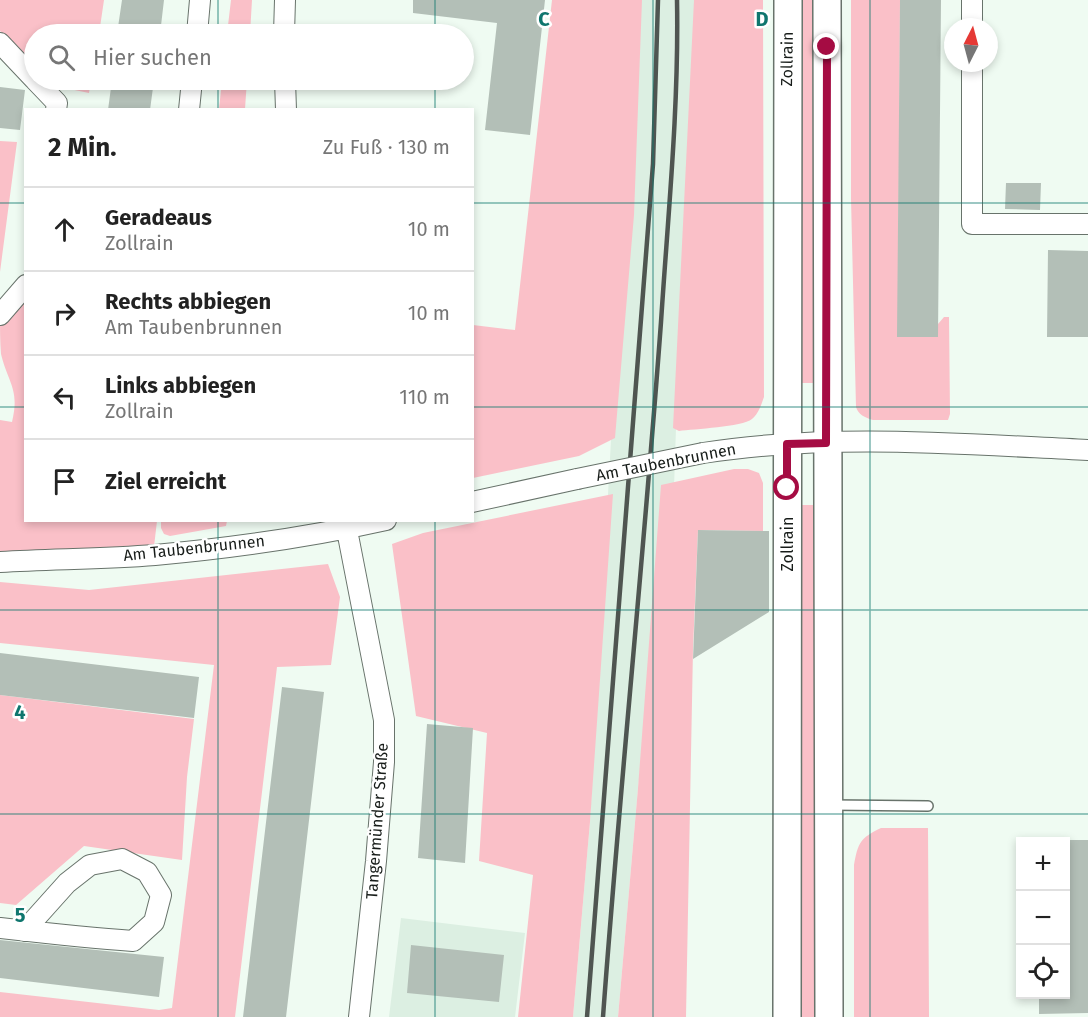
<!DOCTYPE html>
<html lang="de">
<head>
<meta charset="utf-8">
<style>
	body { margin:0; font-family:"Fira Sans",sans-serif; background:#f6f6f6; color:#222 }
	.controls { position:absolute; right:18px; bottom:18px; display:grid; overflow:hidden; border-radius:0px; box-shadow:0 3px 9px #0003 }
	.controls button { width:54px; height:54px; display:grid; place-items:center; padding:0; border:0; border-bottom:2px solid #e0e0e0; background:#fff; color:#222; font:30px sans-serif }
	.compass { position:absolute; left:944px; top:18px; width:54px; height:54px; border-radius:50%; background:#fff; box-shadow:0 3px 9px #0003; rotate:6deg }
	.stop { position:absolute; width:18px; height:18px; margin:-14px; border:4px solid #a50c43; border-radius:50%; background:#fff }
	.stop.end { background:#a50c43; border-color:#fff; box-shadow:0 2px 6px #0008 }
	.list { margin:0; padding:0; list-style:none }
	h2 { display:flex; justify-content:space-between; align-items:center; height:78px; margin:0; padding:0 24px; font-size:26px }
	h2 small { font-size:20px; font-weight:400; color:#767676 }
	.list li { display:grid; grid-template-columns:39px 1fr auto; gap:18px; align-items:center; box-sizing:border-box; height:84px; padding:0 24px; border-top:2px solid #e0e0e0 }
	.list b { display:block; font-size:22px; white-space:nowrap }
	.list p { margin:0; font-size:20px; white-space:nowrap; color:#767676 }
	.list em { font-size:20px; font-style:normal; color:#767676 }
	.icon { flex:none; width:33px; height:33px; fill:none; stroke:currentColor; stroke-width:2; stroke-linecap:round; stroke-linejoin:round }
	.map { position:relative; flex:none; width:1088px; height:1017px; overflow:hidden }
	.search { position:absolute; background:#fff; box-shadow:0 3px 9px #0003; left:24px; top:24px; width:450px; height:66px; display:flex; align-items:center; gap:15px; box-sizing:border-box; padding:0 21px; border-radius:33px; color:#767676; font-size:22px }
	.panel { position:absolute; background:#fff; box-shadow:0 3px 9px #0003; left:24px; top:108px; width:450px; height:414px; border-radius:0px }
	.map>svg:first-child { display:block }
	.built { fill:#dcefe2 }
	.green { fill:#fac0c8 }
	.building { fill:#b3bfb7 }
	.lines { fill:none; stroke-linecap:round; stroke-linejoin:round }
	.lane-casing { stroke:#68736b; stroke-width:12 }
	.street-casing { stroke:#68736b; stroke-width:22 }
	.secondary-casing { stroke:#68736b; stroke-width:30 }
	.lane { stroke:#fff; stroke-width:9 }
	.street { stroke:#fff; stroke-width:20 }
	.secondary { stroke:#fff; stroke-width:27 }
	.rail { stroke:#4f5551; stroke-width:4.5 }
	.street-bridge-casing { stroke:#68736b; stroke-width:22; stroke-linecap:butt }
	.street-bridge { stroke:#fff; stroke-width:20 }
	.route { stroke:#a50c43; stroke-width:8 }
	.grid { fill:none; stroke:#0f766e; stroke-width:1.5; stroke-opacity:0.55 }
	.labels { text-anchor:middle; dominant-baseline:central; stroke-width:5; stroke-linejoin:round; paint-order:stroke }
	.street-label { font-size:16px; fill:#171c19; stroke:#fff }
	.grid-label { font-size:20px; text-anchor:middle; font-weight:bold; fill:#0f766e; stroke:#fff; stroke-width:5; stroke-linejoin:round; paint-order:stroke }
</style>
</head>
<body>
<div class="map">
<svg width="1088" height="1017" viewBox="0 0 1088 1017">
	<rect width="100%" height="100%" fill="#effbf2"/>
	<path class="built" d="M621 0H711L676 428 674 488 638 788 618 1017H573L590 822 611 440Z
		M401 918 525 933 515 1017H389Z"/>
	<path class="green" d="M0 0H104L99 34H34V66L0 31Z
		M231 0H252L250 34H227Z
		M552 0H642L634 215 615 438 579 456 473 478V325L515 330Z
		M694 0H763L764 397C761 405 759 413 752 419 742 427 694 429 679 431L673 428Z
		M799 0H812L814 383H801Z
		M851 0H900L898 337H938V324L944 317H949L950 414 948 420H873C865 418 858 414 856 407L851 199Z
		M49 80H91L89 93 55 86Z
		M222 80H247L245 109H219Z
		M0 141 17 142 0 272Z
		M25 288 26 520 157 521 153 555 0 560V420L12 422C20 389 8 383 1 354 0 342 0 328 0 316Z
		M734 469H748L759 473 763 483V531L698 530 693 649 686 1017H618L638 788 661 485Z
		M613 494 590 822 573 1017H518L533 875 479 861 487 733 416 716 392 544 423 533Z
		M801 505H816V1017H802Z
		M161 521V520L227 521 226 526 170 536 164 534 161 528Z
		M328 564 340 597 331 665 277 667 235 1017H0V992L159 1010 172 1008 214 665 0 643V582L89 590Z
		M0 695 194 719 187 777 182 860 84 846 16 905 0 903Z
		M881 828H928L929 1017H854V865C858 843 860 838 881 828Z"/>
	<path class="building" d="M122 0H164L160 34H117Z
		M413 0H545L530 135 485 130 497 23 413 13Z
		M900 0H941L938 337H897Z
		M112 80H154L150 110H108Z
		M0 87 25 90 20 130 0 128Z
		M1006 183H1041L1040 210 1005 209Z
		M1048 250 1088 251V337H1047Z
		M698 530 769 531V612L693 659Z
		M0 653 199 677 194 718 0 695Z
		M282 687 324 692 286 1017H243Z
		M427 724 473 728 465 863 418 858Z
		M1065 840H1088V1013L1039 1014V994H1065Z
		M0 940 164 957 159 997 0 978Z
		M411 945 504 955 499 1002 407 993Z"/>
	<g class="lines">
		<g class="lane-casing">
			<path id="lane" d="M831 805 928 806"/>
		</g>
		<g class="street-casing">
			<path id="street" d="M972 0V27
				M197 34 200 0
				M284 34 285 0
				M0 43 34 79
				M972 63V224H1088
				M35 80 57 103 56 110
				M285 80 286 110
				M189 110 192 80
				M0 315 26 285
				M703 453C830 433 960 444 1088 450
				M472 502 577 479
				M345 520 384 720V762L376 861 359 1017
				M0 562C52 559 104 559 155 555 232 548 310 537 386 520
				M0 928C44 933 88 938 133 941L154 922 161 895 147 872 122 859 90 865 67 883 24 931"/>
		</g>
		<g class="secondary-casing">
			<path id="secondary" d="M827 0 829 1017
				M787 1017 788 0"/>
		</g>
		<use href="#lane" class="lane"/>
		<use href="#street" class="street"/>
		<use href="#secondary" class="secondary"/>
		<path class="rail" d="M587 1017 653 164 658 0
			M603 1017C620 785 644 554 661 322 668 215 679 107 677 0"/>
		<g class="street-bridge-casing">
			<path id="street-bridge" d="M577 479 703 453"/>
		</g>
		<use href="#street-bridge" class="street-bridge"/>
	</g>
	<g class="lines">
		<path class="route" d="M787 488V444L826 443 827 47"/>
	</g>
	<path class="grid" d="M218 0V34M435 0V34M653 0V1017M870 0V1017M218 80V110M435 80V110M0 203H26M472 203H1088M0 407H26M472 407H1088M218 520V1017M435 520V1017M0 610H1088M0 814H1088"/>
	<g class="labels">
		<g class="street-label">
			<text transform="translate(787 59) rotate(-89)">Zollrain</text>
			<text transform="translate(666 462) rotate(-11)">Am Taubenbrunnen</text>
			<text transform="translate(787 544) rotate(-90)">Zollrain</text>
			<text transform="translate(194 548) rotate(-6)">Am Taubenbrunnen</text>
			<text transform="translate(377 821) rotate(-86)">Tangermünder Straße</text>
		</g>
	</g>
	<g class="grid-label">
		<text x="544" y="26">C</text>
		<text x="762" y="26">D</text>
		<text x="20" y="719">4</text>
		<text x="20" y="922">5</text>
	</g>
</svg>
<div class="controls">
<button>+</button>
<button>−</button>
<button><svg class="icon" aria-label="locate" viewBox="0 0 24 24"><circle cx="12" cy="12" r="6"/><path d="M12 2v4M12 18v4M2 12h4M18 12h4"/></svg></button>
</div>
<svg class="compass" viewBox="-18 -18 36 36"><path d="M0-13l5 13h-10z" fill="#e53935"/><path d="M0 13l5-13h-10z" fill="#767676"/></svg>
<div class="stop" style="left:787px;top:488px"></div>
<div class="stop end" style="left:827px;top:47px"></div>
<div class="search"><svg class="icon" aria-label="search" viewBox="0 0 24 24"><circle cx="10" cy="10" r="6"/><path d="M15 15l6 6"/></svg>Hier suchen</div>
<section class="panel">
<h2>2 Min.<small>Zu Fuß · 130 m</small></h2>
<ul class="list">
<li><svg class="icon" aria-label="ahead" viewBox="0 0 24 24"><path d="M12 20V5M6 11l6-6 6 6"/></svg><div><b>Geradeaus</b><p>Zollrain</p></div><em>10 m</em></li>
<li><svg class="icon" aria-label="right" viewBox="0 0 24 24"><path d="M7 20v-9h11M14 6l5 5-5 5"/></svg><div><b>Rechts abbiegen</b><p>Am Taubenbrunnen</p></div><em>10 m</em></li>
<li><svg class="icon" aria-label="left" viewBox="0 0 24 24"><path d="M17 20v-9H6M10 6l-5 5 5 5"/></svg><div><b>Links abbiegen</b><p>Zollrain</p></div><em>110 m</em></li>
<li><svg class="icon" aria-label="arrive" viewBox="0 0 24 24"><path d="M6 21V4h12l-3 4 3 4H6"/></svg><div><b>Ziel erreicht</b></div></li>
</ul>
</section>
</div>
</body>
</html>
